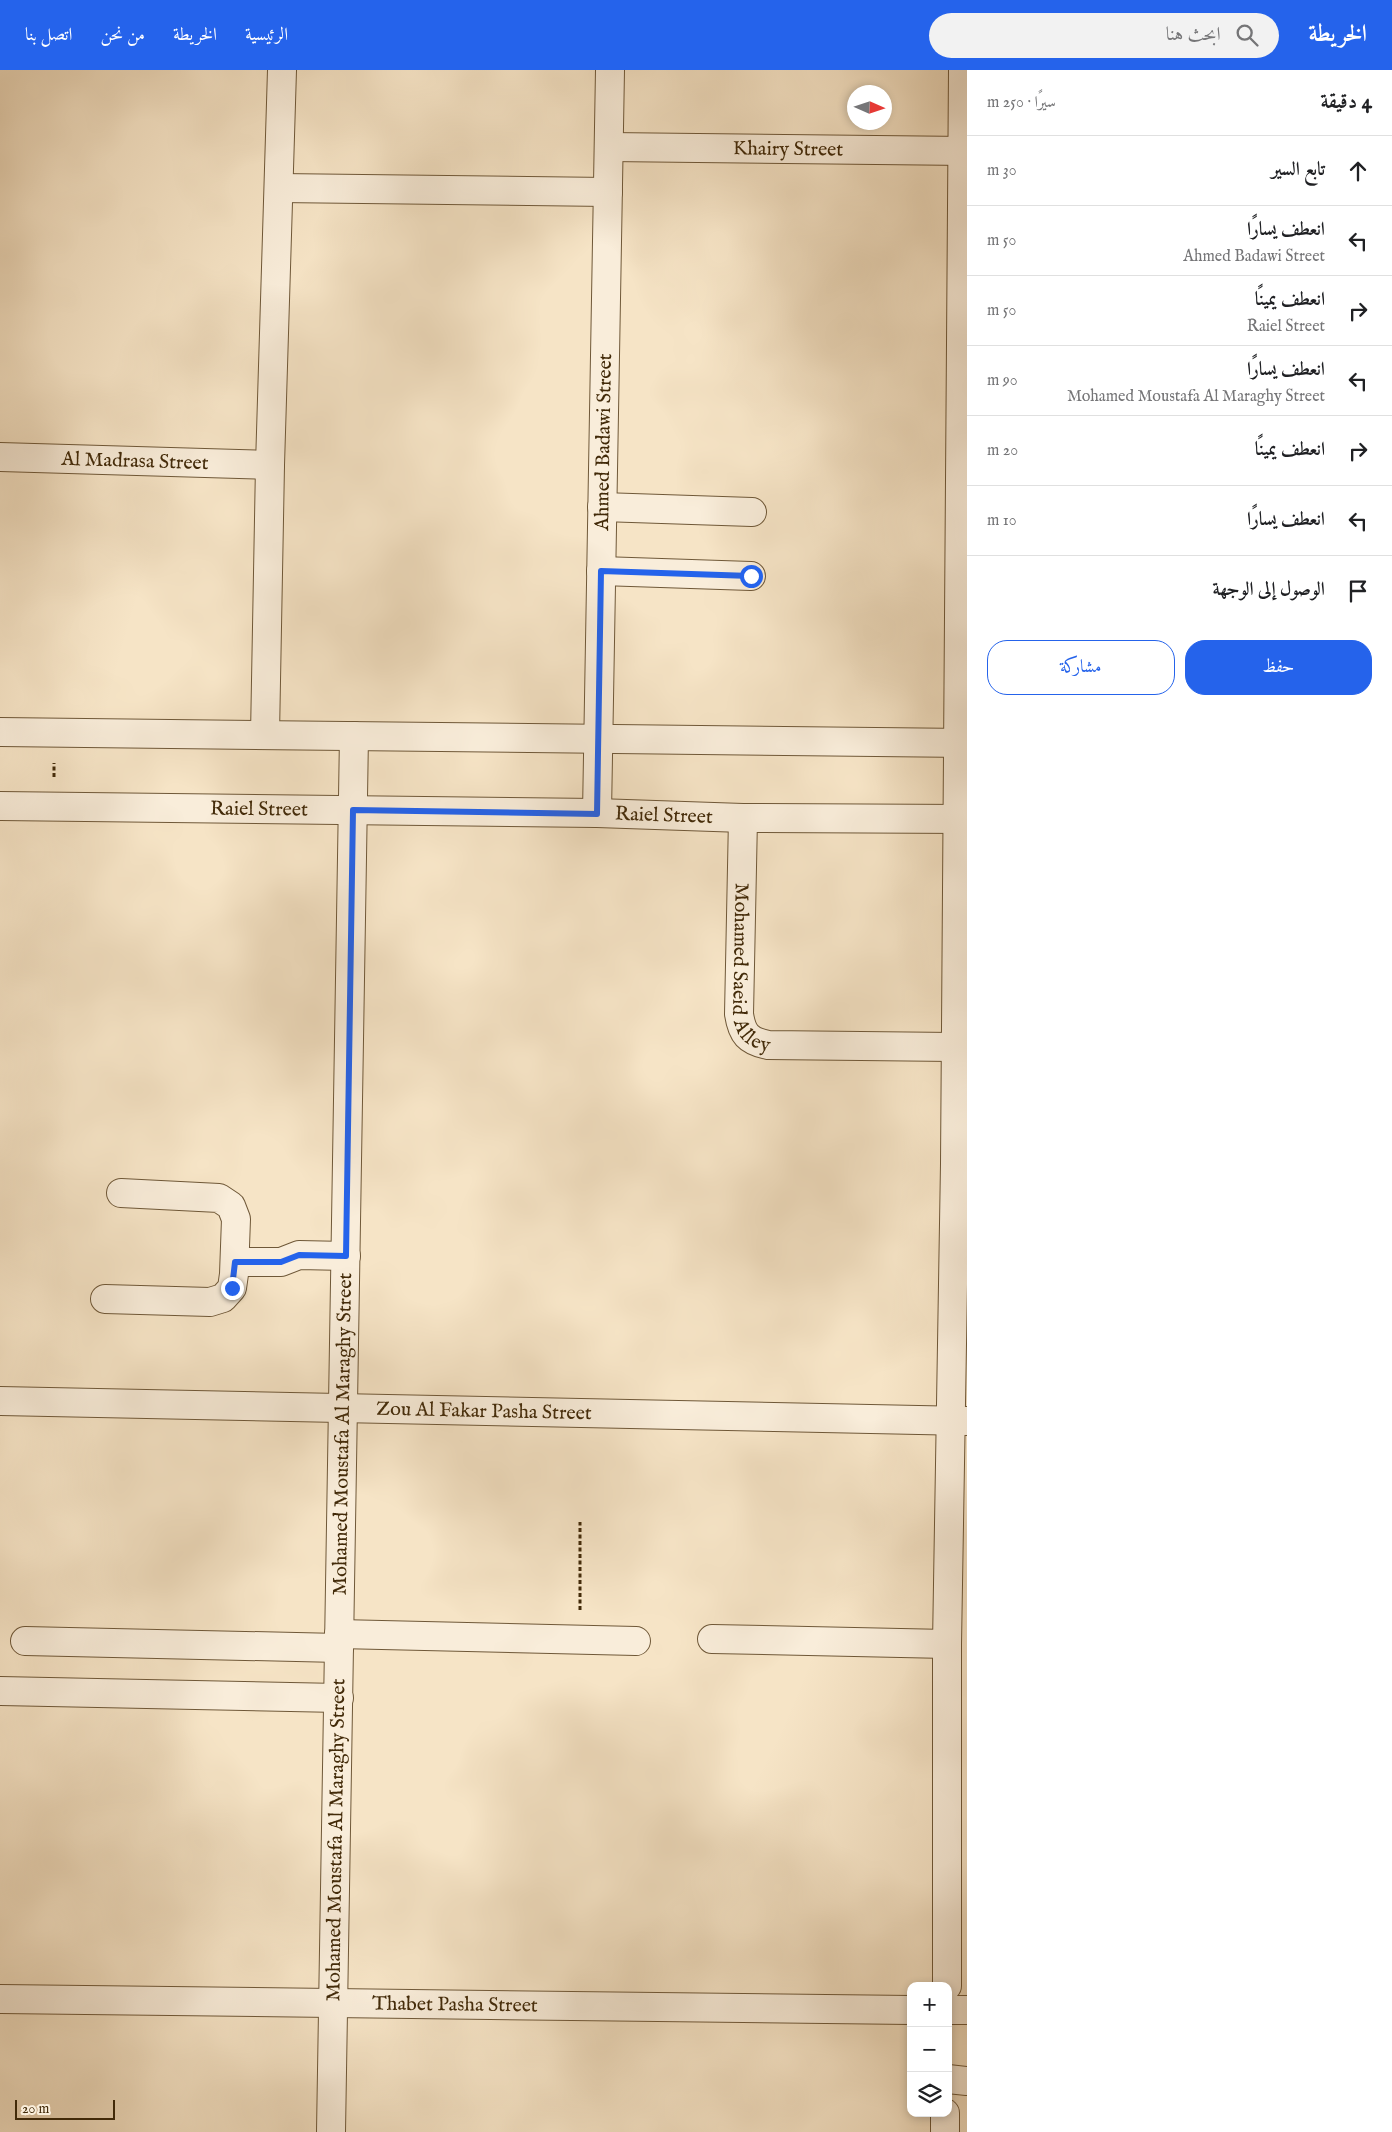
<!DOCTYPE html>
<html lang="ar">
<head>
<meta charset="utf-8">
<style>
	body { margin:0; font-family:"IM FELL English",Amiri,serif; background:#f2f2f2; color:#202124; direction:rtl }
	.controls { position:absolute; right:15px; bottom:15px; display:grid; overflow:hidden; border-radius:10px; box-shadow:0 2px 8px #0003 }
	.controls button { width:45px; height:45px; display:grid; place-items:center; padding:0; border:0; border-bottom:1px solid #e0e0e0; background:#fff; color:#202124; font:25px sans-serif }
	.compass { position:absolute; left:847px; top:15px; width:45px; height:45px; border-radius:50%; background:#fff; box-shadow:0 2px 8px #0003; rotate:93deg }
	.scale { position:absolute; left:15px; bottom:12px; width:100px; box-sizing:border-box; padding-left:5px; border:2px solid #422a09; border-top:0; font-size:14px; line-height:18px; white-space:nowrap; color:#422a09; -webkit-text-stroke:4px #f9edda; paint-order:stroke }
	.stop { position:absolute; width:15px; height:15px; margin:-11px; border:4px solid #2563eb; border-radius:50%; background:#fff }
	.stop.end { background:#2563eb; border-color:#fff; box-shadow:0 1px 5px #0008 }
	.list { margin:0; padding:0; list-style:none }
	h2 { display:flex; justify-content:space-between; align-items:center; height:65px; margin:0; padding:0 20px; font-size:21px }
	h2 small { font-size:16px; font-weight:400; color:#757577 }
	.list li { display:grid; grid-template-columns:32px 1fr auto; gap:15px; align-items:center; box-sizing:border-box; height:70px; padding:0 20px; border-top:1px solid #e0e0e0 }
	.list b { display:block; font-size:19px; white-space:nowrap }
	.list p { margin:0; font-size:16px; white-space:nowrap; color:#757577 }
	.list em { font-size:16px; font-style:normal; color:#757577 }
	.actions { display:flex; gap:10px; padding:15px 20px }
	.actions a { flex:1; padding:11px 0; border:1px solid #2563eb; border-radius:20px; text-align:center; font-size:18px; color:#2563eb }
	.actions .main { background:#2563eb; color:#fff }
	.icon { flex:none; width:28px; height:28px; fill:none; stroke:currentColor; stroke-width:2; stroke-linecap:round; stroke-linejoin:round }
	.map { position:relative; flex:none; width:967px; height:2062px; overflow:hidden; direction:ltr }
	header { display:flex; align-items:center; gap:30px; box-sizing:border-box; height:70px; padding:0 25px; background:#2563eb; color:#fff }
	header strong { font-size:24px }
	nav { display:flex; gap:28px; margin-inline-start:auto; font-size:18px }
	.search { width:350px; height:45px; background:#f2f2f2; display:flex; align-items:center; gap:12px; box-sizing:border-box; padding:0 18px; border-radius:28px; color:#757577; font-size:19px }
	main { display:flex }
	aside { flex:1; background:#fff }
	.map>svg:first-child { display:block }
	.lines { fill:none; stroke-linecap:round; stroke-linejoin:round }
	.minor-casing { stroke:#6f5838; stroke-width:30 }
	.path { stroke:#422a09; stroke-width:3; stroke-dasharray:4 2.5; stroke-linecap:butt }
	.minor { stroke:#f9edda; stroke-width:28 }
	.route { stroke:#2563eb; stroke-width:6 }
	.labels { text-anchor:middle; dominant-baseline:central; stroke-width:4.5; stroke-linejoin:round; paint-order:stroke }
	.street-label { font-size:20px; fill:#422a09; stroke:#f9edda }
</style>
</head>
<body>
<header>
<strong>الخريطة</strong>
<div class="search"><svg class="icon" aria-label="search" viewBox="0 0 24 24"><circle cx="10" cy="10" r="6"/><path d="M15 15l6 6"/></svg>ابحث هنا</div>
<nav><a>الرئيسية</a><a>الخريطة</a><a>من نحن</a><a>اتصل بنا</a></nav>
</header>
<main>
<aside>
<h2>4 دقيقة<small>سيرًا · 250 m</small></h2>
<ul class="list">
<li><svg class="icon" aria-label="ahead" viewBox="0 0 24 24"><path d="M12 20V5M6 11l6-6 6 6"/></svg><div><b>تابع السير</b></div><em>30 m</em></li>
<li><svg class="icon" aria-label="left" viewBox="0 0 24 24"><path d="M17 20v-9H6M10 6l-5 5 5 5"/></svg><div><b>انعطف يسارًا</b><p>Ahmed Badawi Street</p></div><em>50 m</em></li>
<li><svg class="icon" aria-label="right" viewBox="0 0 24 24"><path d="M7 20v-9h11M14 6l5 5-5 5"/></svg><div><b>انعطف يمينًا</b><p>Raiel Street</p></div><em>50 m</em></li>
<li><svg class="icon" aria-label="left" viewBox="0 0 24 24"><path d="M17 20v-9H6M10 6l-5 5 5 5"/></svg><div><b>انعطف يسارًا</b><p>Mohamed Moustafa Al Maraghy Street</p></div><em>90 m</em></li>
<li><svg class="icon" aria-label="right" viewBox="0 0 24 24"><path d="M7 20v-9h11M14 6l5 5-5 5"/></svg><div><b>انعطف يمينًا</b></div><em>20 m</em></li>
<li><svg class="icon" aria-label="left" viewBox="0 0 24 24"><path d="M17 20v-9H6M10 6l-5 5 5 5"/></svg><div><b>انعطف يسارًا</b></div><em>10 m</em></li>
<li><svg class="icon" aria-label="arrive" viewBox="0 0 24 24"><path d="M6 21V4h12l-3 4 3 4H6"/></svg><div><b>الوصول إلى الوجهة</b></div></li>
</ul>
<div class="actions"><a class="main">حفظ</a><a>مشاركة</a></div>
</aside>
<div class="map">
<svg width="967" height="2062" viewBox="0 0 967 2062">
	<rect width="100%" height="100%" fill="#f6e4c6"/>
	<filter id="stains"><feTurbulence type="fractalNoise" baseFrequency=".004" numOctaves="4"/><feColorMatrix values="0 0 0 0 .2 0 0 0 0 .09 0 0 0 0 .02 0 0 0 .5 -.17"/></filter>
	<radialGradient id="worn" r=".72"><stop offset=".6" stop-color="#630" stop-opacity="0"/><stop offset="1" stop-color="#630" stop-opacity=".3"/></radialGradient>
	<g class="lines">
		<g class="minor-casing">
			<g id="minor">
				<path id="s1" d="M609 77 967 81"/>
				<path d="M279 118 608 122"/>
				<path id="s2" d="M0 387 270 395"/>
				<path d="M602 437 752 442"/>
				<path d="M601 501 751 506"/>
				<path d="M0 662 967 673"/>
				<path d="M265 665 270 395 282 0"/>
				<path id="s3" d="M0 736 597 743 743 748 967 749"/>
				<path id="s4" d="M597 743 610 0"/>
				<path id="s5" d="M743 748 739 944C742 964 748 971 768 975L954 977"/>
				<path d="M235 1192H281L299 1185 346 1186"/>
				<path d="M105 1229 210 1232 223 1228 232 1218 234 1204 236 1149 231 1136 219 1128 121 1123"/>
				<path id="s6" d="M0 1331 967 1351"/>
				<path d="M339 1564 636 1571"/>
				<path d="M712 1569 947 1574"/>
				<path d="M25 1571 339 1578"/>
				<path d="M0 1621 339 1628"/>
				<path d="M947 1916V1574L955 1094 963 0"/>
				<path id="s7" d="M0 1929 911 1940"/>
				<path d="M948 1940H967"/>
				<path d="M948 2009 967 2011"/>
				<path id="s8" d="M331 2062 354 666"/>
				<path d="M945 2062V2043"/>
			</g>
		</g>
		<path class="path" d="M54 707V693
			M580 1540V1452"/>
		<use href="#minor" class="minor"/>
	</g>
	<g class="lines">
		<path class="route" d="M232 1218 235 1192H281L299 1185 346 1186 353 740 597 744 601 501 751 506"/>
	</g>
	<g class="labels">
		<g class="street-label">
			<text stroke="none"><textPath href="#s1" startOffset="179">Khairy Street</textPath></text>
			<text stroke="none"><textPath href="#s4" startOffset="371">Ahmed Badawi Street</textPath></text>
			<text stroke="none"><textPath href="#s2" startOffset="135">Al Madrasa Street</textPath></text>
			<text stroke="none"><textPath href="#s3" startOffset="259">Raiel Street</textPath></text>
			<text stroke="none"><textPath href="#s3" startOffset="664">Raiel Street</textPath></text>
			<text stroke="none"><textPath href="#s5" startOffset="155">Mohamed Saeid Alley</textPath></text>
			<text stroke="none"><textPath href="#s6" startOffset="484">Zou Al Fakar Pasha Street</textPath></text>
			<text stroke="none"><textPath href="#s8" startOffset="698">Mohamed Moustafa Al Maraghy Street</textPath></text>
			<text stroke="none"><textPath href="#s8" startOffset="292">Mohamed Moustafa Al Maraghy Street</textPath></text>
			<text stroke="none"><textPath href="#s7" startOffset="455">Thabet Pasha Street</textPath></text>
		</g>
	</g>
	<rect width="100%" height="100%" filter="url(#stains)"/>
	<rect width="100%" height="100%" fill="url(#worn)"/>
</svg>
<div class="controls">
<button>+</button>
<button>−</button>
<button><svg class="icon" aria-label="layers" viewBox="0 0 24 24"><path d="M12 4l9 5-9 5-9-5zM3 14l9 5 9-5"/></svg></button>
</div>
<svg class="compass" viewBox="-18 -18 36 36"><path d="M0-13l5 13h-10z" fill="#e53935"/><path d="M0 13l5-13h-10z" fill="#757577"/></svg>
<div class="scale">20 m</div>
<div class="stop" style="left:751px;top:506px"></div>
<div class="stop end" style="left:232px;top:1218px"></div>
</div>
</main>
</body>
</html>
